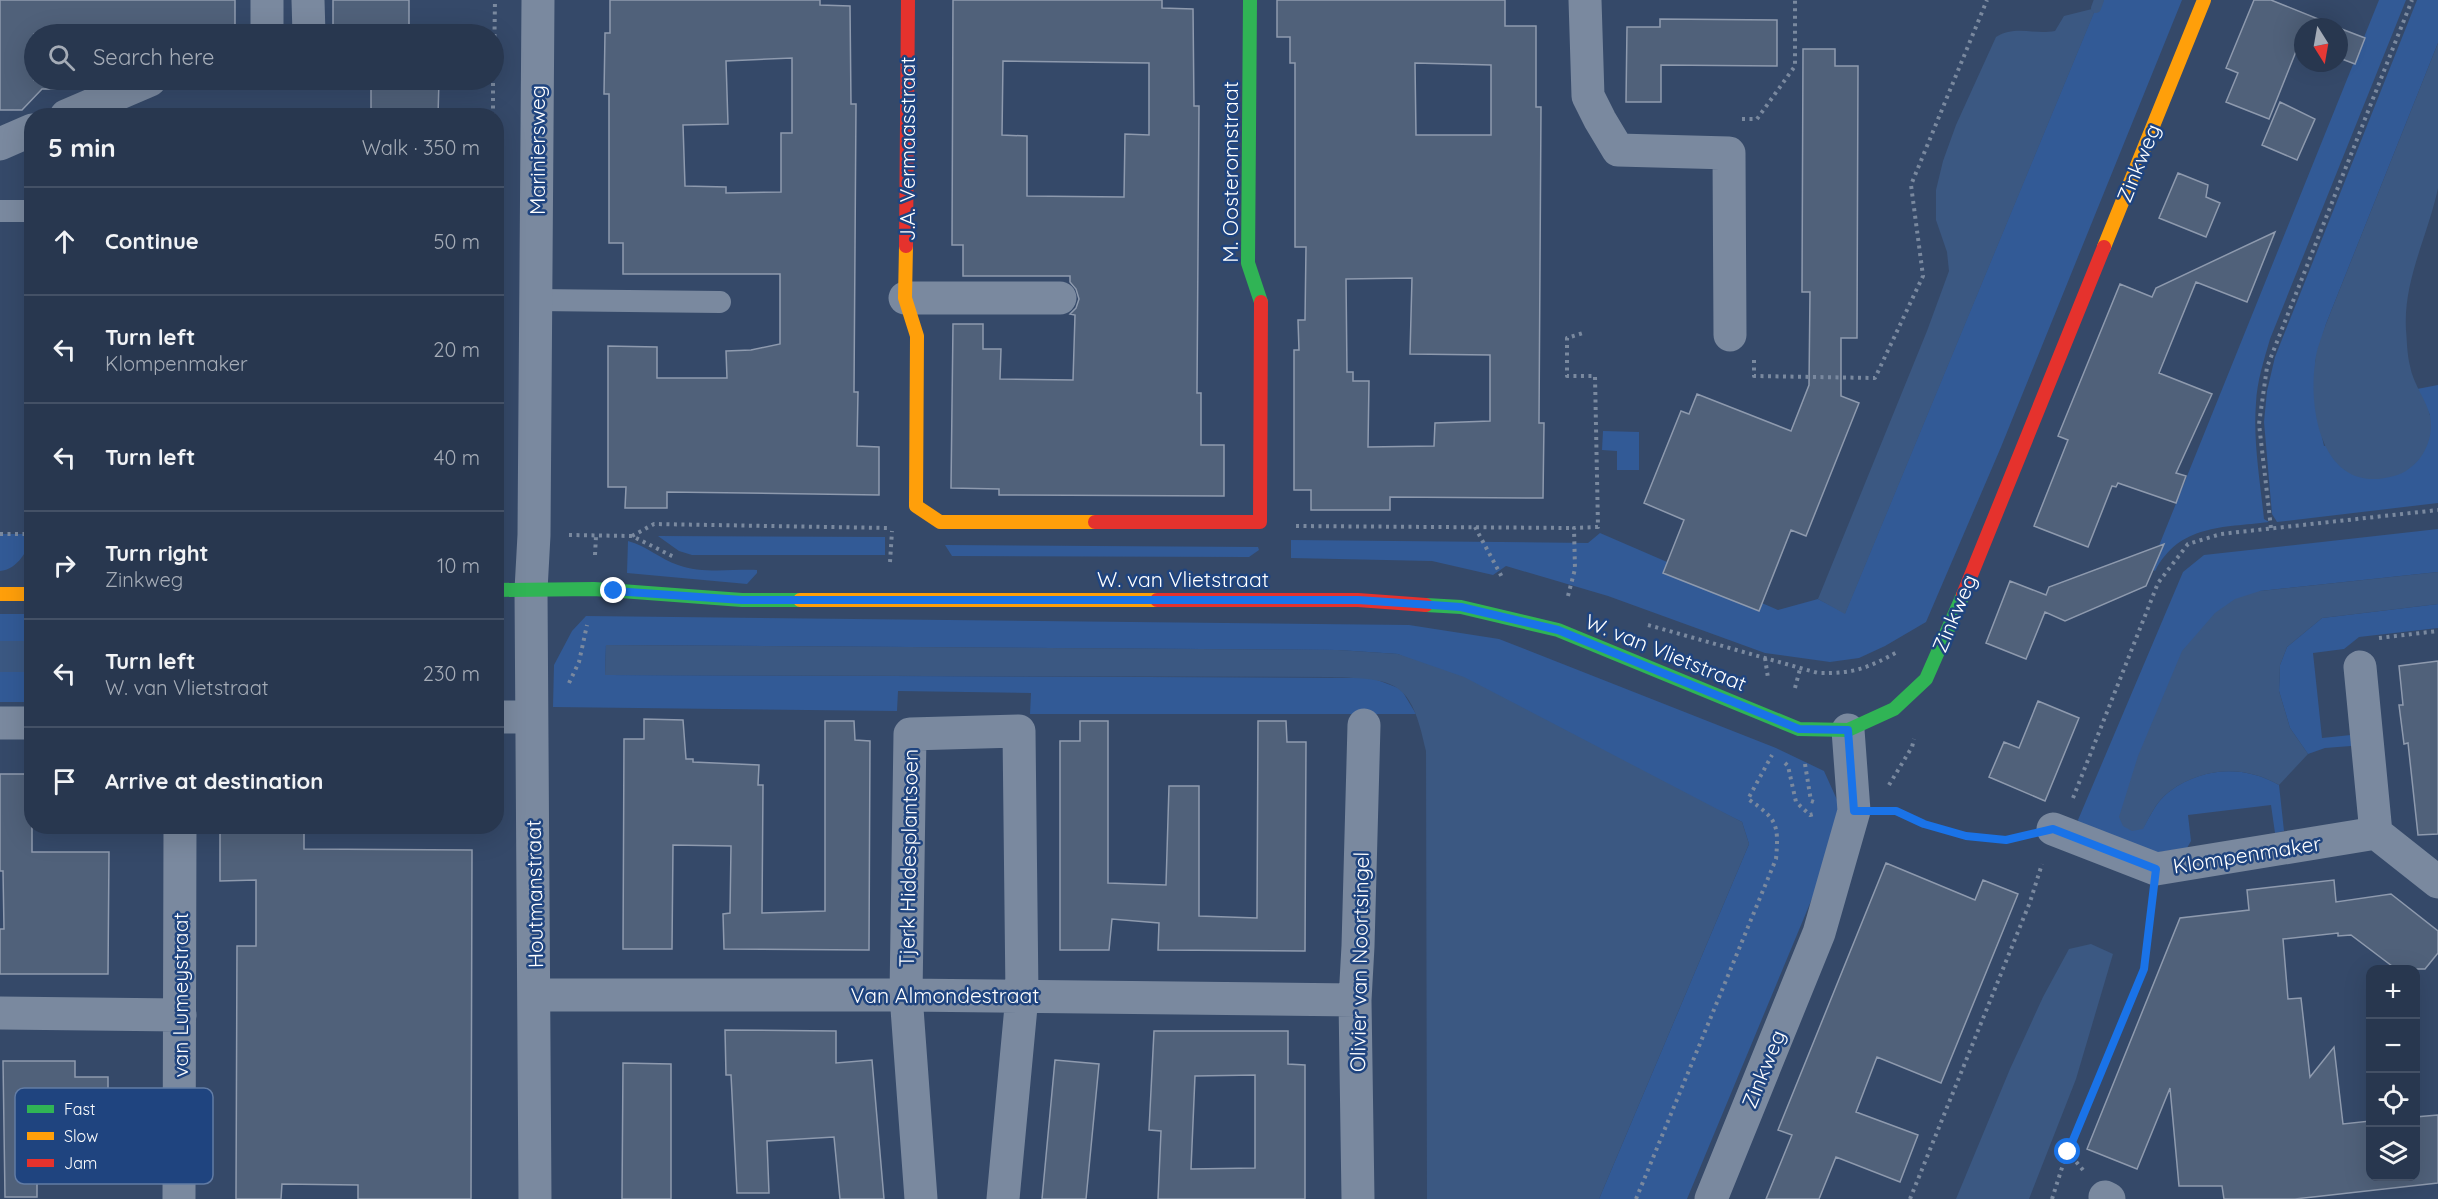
<!DOCTYPE html>
<html lang="en">
<head>
<meta charset="utf-8">
<style>
	body { margin:0; font-family:Quicksand,sans-serif; background:#303f56; color:#f1f3f6 }
	.controls { position:absolute; right:18px; bottom:18px; display:grid; overflow:hidden; border-radius:12px; box-shadow:0 6px 24px #0002 }
	.controls button { width:54px; height:54px; display:grid; place-items:center; padding:0; border:0; border-bottom:2px solid #445166; background:#28374f; color:#f1f3f6; font:30px sans-serif }
	.compass { position:absolute; left:2294px; top:18px; width:54px; height:54px; border-radius:50%; background:#28374f; box-shadow:0 6px 24px #0002; rotate:169deg }
	.stop { position:absolute; width:18px; height:18px; margin:-14px; border:4px solid #1a73e8; border-radius:50%; background:#fff }
	.stop.end { background:#1a73e8; border-color:#fff; box-shadow:0 2px 6px #0008 }
	.list { margin:0; padding:0; list-style:none }
	h2 { display:flex; justify-content:space-between; align-items:center; height:78px; margin:0; padding:0 24px; font-size:26px }
	h2 small { font-size:20px; font-weight:400; color:#a5acb7 }
	.list li { display:grid; grid-template-columns:39px 1fr auto; gap:18px; align-items:center; box-sizing:border-box; height:108px; padding:0 24px; border-top:2px solid #445166 }
	.list b { display:block; font-size:22px; white-space:nowrap }
	.list p { margin:0; font-size:20px; white-space:nowrap; color:#a5acb7 }
	.list em { font-size:20px; font-style:normal; color:#a5acb7 }
	.icon { flex:none; width:33px; height:33px; fill:none; stroke:currentColor; stroke-width:2; stroke-linecap:round; stroke-linejoin:round }
	.map { position:relative; flex:none; width:2438px; height:1199px; overflow:hidden }
	.search { position:absolute; background:#28374f; box-shadow:0 6px 24px #0002; left:24px; top:24px; width:480px; height:66px; display:flex; align-items:center; gap:15px; box-sizing:border-box; padding:0 21px; border-radius:33px; color:#a5acb7; font-size:22px }
	.panel { position:absolute; background:#28374f; box-shadow:0 6px 24px #0002; left:24px; top:108px; width:480px; height:726px; border-radius:24px }
	.map>svg:first-child { display:block }
	.green { fill:#325a96 }
	.water { fill:#3b5882 }
	.lines { fill:none; stroke-linecap:round; stroke-linejoin:round }
	.stream { stroke:#3b5882; stroke-width:10 }
	.building { fill:#50617a; stroke:#8e9aae; stroke-width:1.5; fill-rule:evenodd }
	.path { stroke:#7a899f; stroke-width:4; stroke-dasharray:3 4.5; stroke-linecap:butt }
	.lane { stroke:#7a899f; stroke-width:22 }
	.street { stroke:#7a899f; stroke-width:33 }
	.fast { stroke:#30b455; stroke-width:14 }
	.slow { stroke:#ff9f0a; stroke-width:14 }
	.jam { stroke:#e5322d; stroke-width:14 }
	.route { stroke:#1a73e8; stroke-width:8 }
	.labels { text-anchor:middle; dominant-baseline:central; stroke-width:5; stroke-linejoin:round; paint-order:stroke }
	.street-label { font-size:21px; fill:#fff; stroke:#1f447f }
	.key { fill:#1f447f; stroke:#627ca5; stroke-width:1.5 }
	.key-label { font-size:16px; fill:#fff }
</style>
</head>
<body>
<div class="map">
<svg width="2438" height="1199" viewBox="0 0 2438 1199">
	<rect width="100%" height="100%" fill="#354969"/>
	<path class="green" d="M2099 0H2182L2001 447 1926 622 1885 646 1859 658 1830 662 1765 653 1608 596 1506 566 1493 575 1432 561 1291 558V540L1588 543 1600 533 1778 610 1818 599 1845 613Z
		M2379 0H2406L2270 339C2264 360 2257 381 2256 403 2253 441 2260 480 2264 519L2269 522C2222 528 2180 524 2155 571L2150 568Z
		M2417 0H2438V43L2326 324 2315 362 2316 410 2324 446 2430 415 2417 389 2438 385V503L2277 522 2272 514 2264 422 2267 391 2275 357Z
		M1603 431 1639 432V470H1617V451L1602 450Z
		M2438 529V572L2260 591 2143 829C2150 816 2157 800 2170 791 2203 767 2244 765 2279 785L2284 831 2275 833 2271 805 2188 815 2191 841 2187 848 2139 855 2081 828 2078 820 2183 572 2204 555Z
		M0 534H31C30 549 17 570 0 571Z
		M658 536 885 537V555H692L679 551Z
		M628 541C647 546 660 559 678 565 702 574 732 569 757 570V573L747 584 627 573Z
		M945 545 1258 547 1259 550 1249 557 952 556Z
		M2438 604V628L2359 637 2344 649 2313 653 2322 738 2351 735V746L2325 748 2308 754 2290 728 2279 691 2280 665 2287 647 2322 618Z
		M0 614H31V641H0Z
		M586 616 1409 625 1499 639 1776 748 1824 771 1843 813 1826 865 1687 1199H1599L1749 844 1742 822 1398 654 1338 650 606 645 605 675 1372 678 1401 689 1416 714H1030L1031 693 898 691 897 711 553 707 554 665 572 631Z
		M497 619 504 626V683L497 691Z
		M0 672H31V702H0Z"/>
	<path class="water" d="M2096 8 1845 614 1818 599 1927 331 1949 271 1947 252 1936 220V190L1943 161 1956 125 1996 37C2016 25 2033 35 2055 31L2064 16Z
		M2438 43C2438 76 2438 110 2438 143 2438 157 2438 174 2438 188 2428 236 2403 280 2406 330 2407 341 2407 354 2410 366 2413 384 2427 401 2430 416 2435 442 2419 469 2394 476 2324 496 2308 414 2315 363 2316 350 2322 336 2326 324Z
		M2438 572V604L2322 618 2287 647 2280 665 2279 691 2290 728 2308 754 2279 785C2244 765 2204 767 2170 791 2157 800 2150 816 2143 829L2132 831 2123 826 2119 817 2138 756 2182 651 2215 613 2235 599 2260 591Z
		M0 641H31V672H0Z
		M606 645 1338 650 1398 654 1464 677 1742 822 1749 844 1599 1199H1427L1426 751C1411 681 1398 679 1330 677L605 675Z
		M2091 944 2113 954 2076 1079 2029 1199H1956L2010 1069 2043 997 2069 949Z"/>
	<g class="lines">
		<path class="stream" d="M2096 8 2099 0"/>
	</g>
	<path class="building" d="M0 0H235V34H34V80H72L62 89H42L22 110H0Z
		M333 0H409V34H333Z
		M610 0H820V5L850 6 851 104H856L854 392H858L857 446 879 447V495L667 492V508H625L626 487H608V346L657 347V378H727L726 351 751 350 780 344V274H623V243H609V94H604L605 33H610ZM792 58V133H781V192L726 193V187L685 186 683 125 728 124 726 61Z
		M953 0H1162V8L1193 9 1194 106H1199L1197 393H1201V445H1224V496L999 495V489L951 488 953 324H983V349H1001L1000 379 1073 380 1075 315 1070 314 1076 308 1079 299 1076 289 1070 282V276H963V245H952ZM1003 61 1149 63V135L1125 134 1124 197 1027 196V136L1002 135Z
		M1277 0H1505V26H1536V107H1541L1539 423H1544L1543 498 1390 497V510H1311V490H1294V350H1299L1298 320H1305L1306 247H1295V63H1290V37H1277ZM1415 63 1491 65V135H1416ZM1412 278 1410 354 1490 355V421L1435 423 1434 446 1368 447 1369 381H1353V372H1347L1346 279Z
		M2254 0H2271L2338 27H2303V45L2299 44 2269 119 2226 102 2238 73 2226 68Z
		M1660 19 1777 20V66L1661 65V102H1626L1627 27H1660Z
		M2339 28 2365 38 2355 64 2339 58Z
		M1803 49H1835V66H1858L1857 338H1841V396L1859 403 1806 536 1791 530 1759 611 1663 573 1684 520 1644 503 1681 411 1689 414 1697 394 1791 431 1809 385 1810 292H1802Z
		M371 80H439L438 116H371Z
		M2280 102 2315 119 2297 160 2262 145Z
		M2178 173 2208 185 2206 197 2220 203 2206 237 2159 218Z
		M2275 232 2247 302 2196 282 2159 373 2212 394 2176 473 2186 476 2176 503 2118 483 2116 487 2112 486 2088 547 2034 526 2068 440 2058 436 2120 284 2152 297 2156 288Z
		M2164 544 2146 586 2065 621 2045 612 2026 659 1986 643 2010 581 2046 595 2049 587Z
		M2438 661V834L2418 835 2408 743 2404 744 2399 705H2403L2399 666Z
		M2038 701 2079 718 2045 801 1989 777 2004 742 2019 748Z
		M644 719 683 720 686 759H693V762L759 765 758 785H763L762 913 825 911V721H854L855 740 870 741 869 950 724 949 723 914 730 913 731 846 673 845 672 949H623L624 739H644Z
		M1080 721H1108V883L1166 885 1169 786H1199V916L1257 918 1258 721H1286L1287 742H1306L1305 951 1158 950 1159 923 1112 919 1109 950H1060V741H1080Z
		M0 774H32V852H109L108 974H0V929H4L3 871H0Z
		M220 826H304V849L472 850 471 1199H358V1185L282 1184 281 1199H236L237 946H256V880L220 881Z
		M1886 863 1975 900 1983 880 2018 894 1941 1083 1877 1057 1856 1112 1918 1135 1900 1182 1836 1157 1819 1199H1766L1792 1135 1778 1130Z
		M2334 880 2336 902 2391 894 2438 931V953L2425 969H2396L2351 935 2338 936V933L2283 939 2288 999 2301 998 2310 1077 2334 1047 2343 1124 2370 1121V1176H2415V1117L2438 1115V1183L2295 1199H2224L2222 1186H2179L2170 1088 2137 1169 2087 1149 2180 918 2249 910 2247 890Z
		M725 1030 836 1031V1063L872 1060 884 1199H840L834 1137 767 1141 769 1193H737L731 1075H726Z
		M1154 1031H1288V1064L1305 1065V1199H1158L1161 1131 1149 1130ZM1255 1075V1168L1191 1169 1195 1076Z
		M1055 1060 1099 1064 1086 1199H1042Z
		M3 1061H75V1077H108V1148H75V1163H37V1197H5Z
		M623 1063 671 1064V1199H622Z"/>
	<g class="lines">
		<path class="path" d="M494 67 495 0
			M493 116V80
			M1742 119H1757L1795 66V0
			M1754 360V376L1875 378 1923 276 1911 185 1987 0
			M1296 526 1574 528
			M1475 527 1503 579
			M2271 528 2259 424 2267 367 2412 0
			M0 534H32
			M569 535 632 536 674 557
			M632 536 654 524 887 528
			M595 555 596 536
			M890 562 892 531
			M1568 596 1575 569 1574 528 1598 527 1595 376H1567V338L1583 333
			M1648 625 1818 673C1854 674 1868 668 1899 651
			M2379 638 2438 631
			M1765 658 1768 678
			M569 683 579 662 587 625
			M1795 688 1800 669
			M1785 763 1788 766 1796 802 1810 815 1817 813
			M1805 764 1811 801 1817 803
			M1889 785 1912 747 1914 739
			M2073 798 2158 583 2188 544 2221 534 2438 510
			M1889 811C1902 811 1912 819 1924 823 1953 834 1990 844 2020 836
			M2083 1170 2068 1152 2144 969 2152 902
			M1636 1199 1776 859C1779 824 1777 819 1748 799L1772 755
			M1910 1199 2030 902 2042 864
			M2052 1199 2067 1152"/>
		<path class="lane" d="M0 211H32
			M536 300 720 302"/>
		<path class="street" d="M308 0 309 34
			M1585 0 1588 96 1600 120 1618 150 1729 153 1730 335
			M267 34V0
			M66 116 150 80
			M0 144 32 130
			M905 298H1060
			M2360 667 2376 833
			M496 717H531
			M0 723H32
			M2053 829 2156 869 2376 833 2438 882
			M535 995H906L1355 1000
			M0 1013 180 1015
			M2105 1197 2109 1199
			M179 1199 180 826
			M535 1199 531 590 534 535 538 0
			M921 1199 906 995 910 734 1019 731 1022 996 1003 1199
			M1358 1199 1355 1000 1358 946 1364 725
			M1711 1199 1819 933 1854 811 1848 730"/>
		<path class="fast" d="M1250 0 1248 263 1261 302
			M496 590 594 589 742 600H800
			M1426 605 1461 607 1558 630 1799 729 1848 730 1894 709 1926 679 1963 595"/>
		<path class="slow" d="M906 246 905 298 917 336 916 506 940 522H1095
			M2104 247 2204 0
			M0 594H32
			M800 600H1157"/>
		<path class="jam" d="M906 246 908 0
			M1095 522H1260L1261 302
			M1963 595 2104 247
			M1157 600H1358L1426 605"/>
	</g>
	<g class="lines">
		<path class="route" d="M614 591 742 600H1358L1461 607 1558 630 1799 729 1848 730 1854 811H1896L1924 824 1966 836 2006 840 2053 829 2156 869 2144 969 2068 1152"/>
	</g>
	<g class="labels">
		<g class="street-label">
			<text transform="translate(907 149) rotate(-90)">J.A. Vermaasstraat</text>
			<text transform="translate(537 150) rotate(-90)">Mariniersweg</text>
			<text transform="translate(2138 163) rotate(-68)">Zinkweg</text>
			<text transform="translate(1230 172) rotate(-90)">M. Oosteromstraat</text>
			<text x="1183" y="579">W. van Vlietstraat</text>
			<text transform="translate(1954 613) rotate(-67)">Zinkweg</text>
			<text transform="translate(1666 652) rotate(22)">W. van Vlietstraat</text>
			<text transform="translate(2247 854) rotate(-9)">Klompenmaker</text>
			<text transform="translate(908 858) rotate(-89)">Tjerk Hiddesplantsoen</text>
			<text transform="translate(534 894) rotate(-91)">Houtmanstraat</text>
			<text transform="translate(1359 962) rotate(-89)">Olivier van Noortsingel</text>
			<text transform="translate(180 995) rotate(-90)">van Lumeystraat</text>
			<text x="945" y="995">Van Almondestraat</text>
			<text transform="translate(1763 1069) rotate(-68)">Zinkweg</text>
		</g>
	</g>
	<rect x="15" y="1088" width="198" height="96" rx="9" class="key"/>
	<rect x="27" y="1105" width="27" height="8" fill="#30b455"/>
	<rect x="27" y="1132" width="27" height="8" fill="#ff9f0a"/>
	<rect x="27" y="1159" width="27" height="8" fill="#e5322d"/>
	<g class="key-label">
		<text x="64" y="1115">Fast</text>
		<text x="64" y="1142">Slow</text>
		<text x="64" y="1169">Jam</text>
	</g>
</svg>
<div class="controls">
<button>+</button>
<button>−</button>
<button><svg class="icon" aria-label="locate" viewBox="0 0 24 24"><circle cx="12" cy="12" r="6"/><path d="M12 2v4M12 18v4M2 12h4M18 12h4"/></svg></button>
<button><svg class="icon" aria-label="layers" viewBox="0 0 24 24"><path d="M12 4l9 5-9 5-9-5zM3 14l9 5 9-5"/></svg></button>
</div>
<svg class="compass" viewBox="-18 -18 36 36"><path d="M0-13l5 13h-10z" fill="#e53935"/><path d="M0 13l5-13h-10z" fill="#a5acb7"/></svg>
<div class="stop" style="left:2068px;top:1152px"></div>
<div class="stop end" style="left:614px;top:591px"></div>
<div class="search"><svg class="icon" aria-label="search" viewBox="0 0 24 24"><circle cx="10" cy="10" r="6"/><path d="M15 15l6 6"/></svg>Search here</div>
<section class="panel">
<h2>5 min<small>Walk · 350 m</small></h2>
<ul class="list">
<li><svg class="icon" aria-label="ahead" viewBox="0 0 24 24"><path d="M12 20V5M6 11l6-6 6 6"/></svg><div><b>Continue</b></div><em>50 m</em></li>
<li><svg class="icon" aria-label="left" viewBox="0 0 24 24"><path d="M17 20v-9H6M10 6l-5 5 5 5"/></svg><div><b>Turn left</b><p>Klompenmaker</p></div><em>20 m</em></li>
<li><svg class="icon" aria-label="left" viewBox="0 0 24 24"><path d="M17 20v-9H6M10 6l-5 5 5 5"/></svg><div><b>Turn left</b></div><em>40 m</em></li>
<li><svg class="icon" aria-label="right" viewBox="0 0 24 24"><path d="M7 20v-9h11M14 6l5 5-5 5"/></svg><div><b>Turn right</b><p>Zinkweg</p></div><em>10 m</em></li>
<li><svg class="icon" aria-label="left" viewBox="0 0 24 24"><path d="M17 20v-9H6M10 6l-5 5 5 5"/></svg><div><b>Turn left</b><p>W. van Vlietstraat</p></div><em>230 m</em></li>
<li><svg class="icon" aria-label="arrive" viewBox="0 0 24 24"><path d="M6 21V4h12l-3 4 3 4H6"/></svg><div><b>Arrive at destination</b></div></li>
</ul>
</section>
</div>
</body>
</html>
